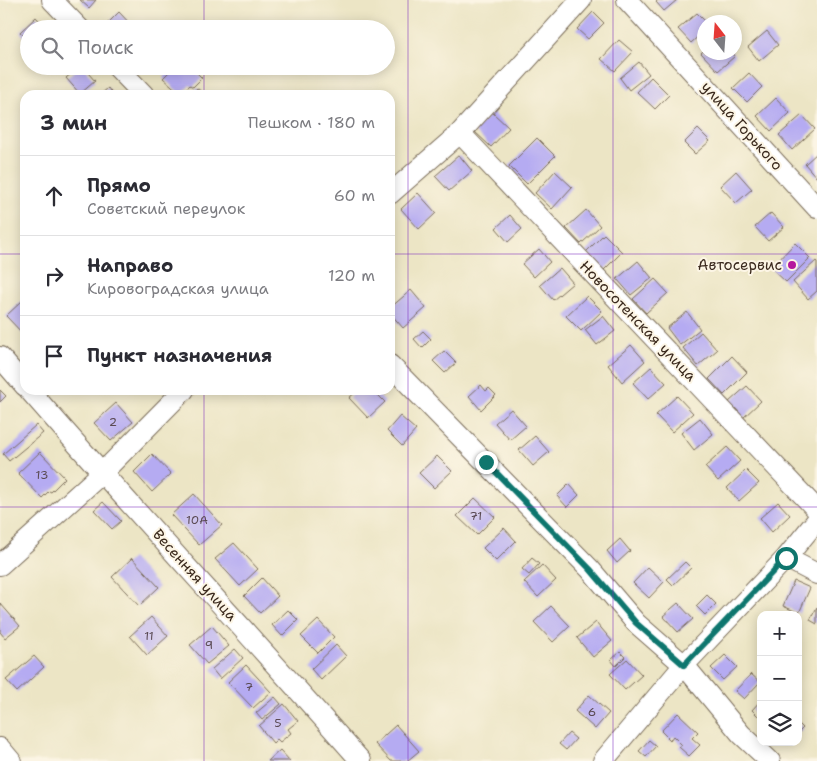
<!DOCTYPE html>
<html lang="ru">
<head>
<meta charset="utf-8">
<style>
	body { margin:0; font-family:"Shantell Sans",sans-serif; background:#f7f7f7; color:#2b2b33 }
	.controls { position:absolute; right:15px; bottom:15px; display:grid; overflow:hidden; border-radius:10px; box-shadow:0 2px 12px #0003 }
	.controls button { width:45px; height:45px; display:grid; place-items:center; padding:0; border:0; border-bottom:1px solid #e1e1e2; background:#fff; color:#2b2b33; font:25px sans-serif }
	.compass { position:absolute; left:697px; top:15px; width:45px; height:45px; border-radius:50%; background:#fff; box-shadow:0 2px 12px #0003; rotate:343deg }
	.stop { position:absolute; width:15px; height:15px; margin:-11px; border:4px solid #0f766e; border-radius:50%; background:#fff }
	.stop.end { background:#0f766e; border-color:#fff; box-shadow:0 1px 5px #0008 }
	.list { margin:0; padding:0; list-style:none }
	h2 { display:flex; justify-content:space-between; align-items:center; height:65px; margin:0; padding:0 20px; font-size:21px }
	h2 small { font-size:16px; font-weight:400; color:#7c7c81 }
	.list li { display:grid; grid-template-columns:32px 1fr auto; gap:15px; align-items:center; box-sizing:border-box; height:80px; padding:0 20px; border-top:1px solid #e1e1e2 }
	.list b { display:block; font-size:19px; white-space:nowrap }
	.list p { margin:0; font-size:16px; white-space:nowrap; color:#7c7c81 }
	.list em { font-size:16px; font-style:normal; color:#7c7c81 }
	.icon { flex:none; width:28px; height:28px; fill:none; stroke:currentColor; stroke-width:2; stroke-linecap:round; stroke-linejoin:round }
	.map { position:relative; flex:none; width:817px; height:761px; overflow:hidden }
	.search { position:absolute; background:#fff; box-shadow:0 2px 12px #0003; left:20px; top:20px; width:375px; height:55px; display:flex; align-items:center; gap:12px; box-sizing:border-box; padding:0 18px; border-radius:28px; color:#7c7c81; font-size:19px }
	.panel { position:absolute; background:#fff; box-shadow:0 2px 12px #0003; left:20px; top:90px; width:375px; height:305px; border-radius:15px }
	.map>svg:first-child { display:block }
	.building { fill:#b5abf2 }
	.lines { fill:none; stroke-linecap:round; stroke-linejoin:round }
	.minor-casing { stroke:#796b58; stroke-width:22 }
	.minor { stroke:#fff; stroke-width:20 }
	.route { stroke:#0f766e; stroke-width:6 }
	.grid { fill:none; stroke:#7b2cbf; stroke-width:1; stroke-opacity:0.55 }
	.poi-dot { fill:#b5179e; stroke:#fcf5e5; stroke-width:2 }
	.labels { text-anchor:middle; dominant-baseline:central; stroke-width:4; stroke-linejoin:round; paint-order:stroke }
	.number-label { font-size:12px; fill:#5a4a53 }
	.street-label { font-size:15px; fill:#3b2a1e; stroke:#fcf5e5 }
	.poi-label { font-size:15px; fill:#3b2a1e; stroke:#fcf5e5; text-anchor:end }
</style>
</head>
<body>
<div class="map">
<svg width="817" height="761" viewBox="0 0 817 761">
	<rect width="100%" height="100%" fill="#fcf5e5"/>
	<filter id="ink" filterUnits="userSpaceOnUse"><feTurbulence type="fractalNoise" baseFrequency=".02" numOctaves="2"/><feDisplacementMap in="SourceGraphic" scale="10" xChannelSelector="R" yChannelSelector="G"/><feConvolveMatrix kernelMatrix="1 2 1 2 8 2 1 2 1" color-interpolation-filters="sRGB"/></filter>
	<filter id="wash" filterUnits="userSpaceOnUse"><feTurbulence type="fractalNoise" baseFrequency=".0096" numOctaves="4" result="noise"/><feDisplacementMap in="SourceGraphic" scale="20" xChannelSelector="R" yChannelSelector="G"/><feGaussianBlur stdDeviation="1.12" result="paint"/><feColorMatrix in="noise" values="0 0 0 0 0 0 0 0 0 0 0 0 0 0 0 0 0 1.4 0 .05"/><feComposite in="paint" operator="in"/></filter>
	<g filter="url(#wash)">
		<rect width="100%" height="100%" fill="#ece5c5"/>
		<g id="blocks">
			<path class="building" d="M80 0H96L89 8Z
				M658 0H677L664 11 656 2Z
				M119 12 134 28 133 29H110L106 25Z
				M593 12 604 23 588 39 577 29Z
				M697 13 706 22H704V31L691 43 678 29Z
				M36 17 47 29H29V41L20 32Z
				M767 31 778 45 759 61 748 47Z
				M619 40 633 52 615 71 601 59Z
				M704 50V52H732L735 56 718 71 701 53Z
				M639 62 649 74 629 90 620 78Z
				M80 66H82L95 81 80 94 66 78Z
				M175 66H190L202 78 193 87 190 85 181 94 163 78Z
				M749 73 762 87 747 102 733 88Z
				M651 77 669 95 655 109 637 92Z
				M108 88 113 95H100Z
				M197 88 205 95H190Z
				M776 98 790 113 771 131 757 116Z
				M492 112 509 128 491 147 474 131Z
				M802 115 815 129 792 150 779 135Z
				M698 129 710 141 695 154 684 143Z
				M537 138 555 156 527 184 509 166Z
				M817 153V178L805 164Z
				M459 155 472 171 449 191 435 176Z
				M555 171 572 187 552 209 535 193Z
				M736 171 752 189 736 203 720 186Z
				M418 193 436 213 419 229 401 209Z
				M586 210 600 226 581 244 566 228Z
				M771 213 784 227 768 241 755 227Z
				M510 215 522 229 508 242 496 228Z
				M604 234 622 252 604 270 586 252Z
				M795 243 810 258 786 282 771 268Z
				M539 249 550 262 534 277 522 264Z
				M638 261 652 278 631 295 617 279Z
				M816 261 817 262V291L808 299 793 282Z
				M560 268 573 283 553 300 540 285Z
				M655 279 668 293 646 313 633 299Z
				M411 290 426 308 403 328 390 313V308Z
				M587 296 602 311 581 331 566 316Z
				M23 300 25 302V336L6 316Z
				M687 312 700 329 680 345 667 328Z
				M603 316 615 331 597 345 585 330Z
				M423 331 431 339 422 348 414 339Z
				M701 332 717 350 698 366 683 348Z
				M631 345 645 361 622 382 608 365Z
				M444 351 456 363 445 373 433 361Z
				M732 356 747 372 724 395 709 379Z
				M651 367 666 383 648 399 633 383Z
				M481 385 486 391 489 388 496 395 481 410 469 396Z
				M747 386 761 401 743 418 729 402Z
				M0 390 6 396 0 402Z
				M358 390H373L385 402 368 418 349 398Z
				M677 396 693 413 672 432 656 415Z
				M116 403 133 422 111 441 94 423Z
				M511 409 526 426 510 440 495 423Z
				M400 416 416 430 402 446 387 431Z
				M700 418 713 434 694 450 681 433Z
				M36 425 43 433 9 461 3 454Z
				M535 436 549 452 533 466 519 450Z
				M727 447 740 461 718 481 705 467Z
				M40 452 65 478 51 492 49 491 42 498 18 473Z
				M152 454 171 474 152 492 134 472Z
				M437 456 452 471 434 488 419 473Z
				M746 470 759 483 739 501 727 488Z
				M569 484 579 495 567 507 557 496Z
				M194 494 222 525 199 545 171 515Z
				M475 498 495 517 477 535 457 516Z
				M103 502 121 521 112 529 94 510Z
				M778 502 790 515 772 532 760 518Z
				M504 528 516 541 496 561 483 548Z
				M620 539 630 551 617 563 607 551Z
				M234 543 258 569 240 586 215 559Z
				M132 558 159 587 139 606 112 577Z
				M532 558 539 564 529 575 522 569Z
				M685 562 691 568 673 585 667 579Z
				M542 565 556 580 538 597 524 582Z
				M648 567 664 582 649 598 633 583Z
				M262 578 278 596 260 613 244 596Z
				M794 581 810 588 799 613 783 606Z
				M707 595 716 604 705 615 696 606Z
				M0 603 20 626 5 638 0 632Z
				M678 603 693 619 678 632 663 616Z
				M551 606 570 626 553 642 534 622Z
				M817 607V624L810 620Z
				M288 610 298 620 282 636 272 625Z
				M151 617 168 636 147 655 130 636Z
				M318 620 334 637 318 653 301 636Z
				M596 622 612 641 593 657 577 638Z
				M212 626 229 646 207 664 190 645Z
				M336 645 346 656 321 680 311 669Z
				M235 649 243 658 220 679 212 669Z
				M620 652 625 657 616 666 611 660Z
				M725 655 737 667 723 680 711 668Z
				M34 656 44 667 17 692 6 680Z
				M627 659 642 675 625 690 610 674Z
				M246 665 271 692 253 708 228 682Z
				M751 674 760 682 744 699 735 691Z
				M589 695 609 713 595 729 575 711Z
				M275 697 281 704 262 720 256 713Z
				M761 700V713L758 716 752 710Z
				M284 704 298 721 288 729 291 733 280 742 277 739 273 743 259 726Z
				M678 713 698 732 692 738 700 745 689 756 679 747 682 745 673 736 670 740 661 731Z
				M798 723 803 728 798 733Z
				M396 725 419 751 407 761H391L375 744Z
				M569 733 576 739 566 750 559 744Z
				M649 740 656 746 646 757 639 751Z
				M280 750 290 761H268Z"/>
		</g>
	</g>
	<g filter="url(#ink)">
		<use href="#blocks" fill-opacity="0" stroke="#796b58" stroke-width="1"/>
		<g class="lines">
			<g class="minor-casing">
				<path id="minor" d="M52 0 80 29
					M627 0 817 208
					M116 66 144 95
					M460 133 817 510
					M390 194 460 133 581 0
					M0 357 25 386
					M390 365 590 569 636 623 684 665 741 734 770 761
					M29 390C138 515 251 636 361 761
					M786 558 817 574
					M0 565 102 473 184 390
					M0 748 11 761
					M603 761 684 665 786 558 817 520"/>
			</g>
			<use href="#minor" class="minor"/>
		</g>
	</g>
	<g class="lines" filter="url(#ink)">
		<path class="route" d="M486 462 590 569 636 623 684 665 786 558"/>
	</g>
	<path class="grid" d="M204 0V29M408 0V761M613 0V761M204 66V95M0 254H25M390 254H817M204 390V761M0 507H817"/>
	<circle class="poi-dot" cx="792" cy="265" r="5"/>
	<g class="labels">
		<g class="number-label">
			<text x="113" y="422">2</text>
			<text x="42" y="475">13</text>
			<text x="476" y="516">71</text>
			<text x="197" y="520">10А</text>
			<text x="149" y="636">11</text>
			<text x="209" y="645">9</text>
			<text x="249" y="687">7</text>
			<text x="592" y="712">6</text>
			<text x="278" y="723">5</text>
		</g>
		<g class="street-label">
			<text transform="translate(742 126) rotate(48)">улица Горького</text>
			<text transform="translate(638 321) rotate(46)">Новосотенская улица</text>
			<text transform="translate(195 575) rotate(48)">Весенняя улица</text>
		</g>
		<g class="poi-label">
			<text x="782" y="265">Автосервис</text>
		</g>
	</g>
</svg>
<div class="controls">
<button>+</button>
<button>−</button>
<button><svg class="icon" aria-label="layers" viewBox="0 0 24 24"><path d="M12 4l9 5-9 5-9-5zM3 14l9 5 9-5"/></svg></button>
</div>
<svg class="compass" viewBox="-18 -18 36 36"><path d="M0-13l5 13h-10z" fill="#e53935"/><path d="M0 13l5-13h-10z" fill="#7c7c81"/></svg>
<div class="stop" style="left:786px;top:558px"></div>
<div class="stop end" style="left:486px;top:462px"></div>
<div class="search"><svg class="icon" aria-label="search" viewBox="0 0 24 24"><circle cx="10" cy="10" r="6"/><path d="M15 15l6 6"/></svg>Поиск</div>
<section class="panel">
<h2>3 мин<small>Пешком · 180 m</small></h2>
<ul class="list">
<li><svg class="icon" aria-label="ahead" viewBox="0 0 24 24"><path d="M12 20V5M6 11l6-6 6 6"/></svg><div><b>Прямо</b><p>Советский переулок</p></div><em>60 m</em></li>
<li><svg class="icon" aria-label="right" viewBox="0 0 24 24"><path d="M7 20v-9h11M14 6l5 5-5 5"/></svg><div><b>Направо</b><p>Кировоградская улица</p></div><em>120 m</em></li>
<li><svg class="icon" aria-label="arrive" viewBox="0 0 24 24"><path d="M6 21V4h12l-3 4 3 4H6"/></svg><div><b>Пункт назначения</b></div></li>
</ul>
</section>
</div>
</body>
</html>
